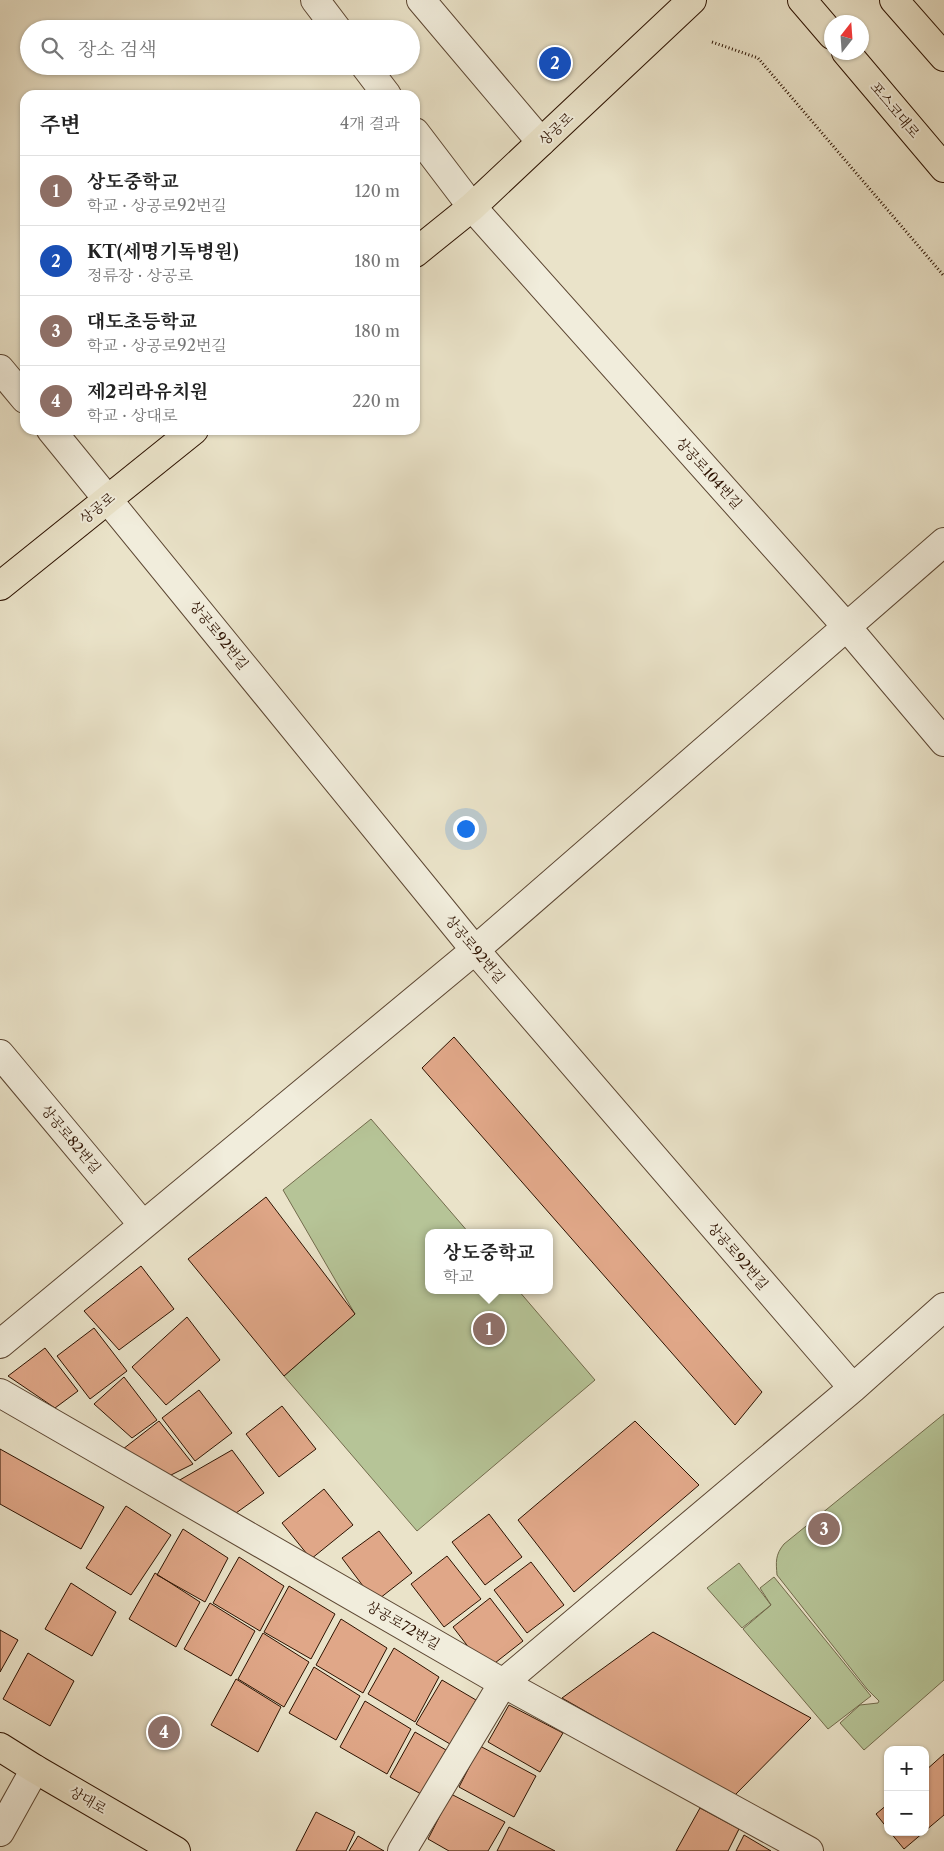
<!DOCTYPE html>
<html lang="ko">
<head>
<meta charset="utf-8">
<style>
	body { margin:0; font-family:"Libre Caslon Text","Noto Serif KR",serif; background:#f2f2f2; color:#222 }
	.controls { position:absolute; right:15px; bottom:15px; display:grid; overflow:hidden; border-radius:10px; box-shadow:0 1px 4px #0004 }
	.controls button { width:45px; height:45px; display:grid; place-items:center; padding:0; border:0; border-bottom:1px solid #e0e0e0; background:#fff; color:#222; font:25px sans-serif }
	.compass { position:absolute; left:824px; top:15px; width:45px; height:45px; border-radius:50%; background:#fff; box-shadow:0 1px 4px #0004; rotate:17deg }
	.you { position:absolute; left:465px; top:828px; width:18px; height:18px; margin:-12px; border:4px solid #fff; border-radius:50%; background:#1a73e8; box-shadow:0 0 0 8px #1a73e833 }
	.badge { display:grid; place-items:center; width:32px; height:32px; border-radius:50%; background:#0f766e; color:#fff; font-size:16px; font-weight:700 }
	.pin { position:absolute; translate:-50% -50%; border:2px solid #fff; box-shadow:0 1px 5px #0006 }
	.popup { position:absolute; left:425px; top:1229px; width:128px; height:65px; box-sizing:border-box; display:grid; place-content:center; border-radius:10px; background:#fff; filter:drop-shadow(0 1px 4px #0005); font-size:16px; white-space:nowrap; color:#767676 }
	.popup b { font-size:19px; color:#222 }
	.popup::after { content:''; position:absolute; left:50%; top:100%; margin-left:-10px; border:10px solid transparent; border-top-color:#fff }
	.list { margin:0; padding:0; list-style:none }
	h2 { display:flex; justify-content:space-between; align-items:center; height:65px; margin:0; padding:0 20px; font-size:21px }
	h2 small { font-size:16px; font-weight:400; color:#767676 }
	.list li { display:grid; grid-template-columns:32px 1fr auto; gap:15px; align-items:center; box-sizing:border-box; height:70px; padding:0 20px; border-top:1px solid #e0e0e0 }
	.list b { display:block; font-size:19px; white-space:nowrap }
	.list p { margin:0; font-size:16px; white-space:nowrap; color:#767676 }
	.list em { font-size:16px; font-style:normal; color:#767676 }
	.icon { flex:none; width:28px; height:28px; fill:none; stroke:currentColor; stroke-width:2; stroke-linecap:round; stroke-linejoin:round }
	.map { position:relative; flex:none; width:944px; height:1851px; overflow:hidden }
	.search { position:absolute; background:#fff; box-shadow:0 1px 4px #0004; left:20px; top:20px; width:400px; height:55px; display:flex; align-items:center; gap:12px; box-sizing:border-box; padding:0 18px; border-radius:28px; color:#767676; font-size:19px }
	.panel { position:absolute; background:#fff; box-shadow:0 1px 4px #0004; left:20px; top:90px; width:400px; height:345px; border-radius:15px }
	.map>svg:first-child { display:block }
	.green { fill:#b6c497; stroke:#726b4c }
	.building { fill:#e0a788; stroke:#2d1200 }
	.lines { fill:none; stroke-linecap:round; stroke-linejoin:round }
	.minor-casing { stroke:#5c4632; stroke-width:30 }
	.major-casing { stroke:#2d1200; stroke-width:30 }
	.path { stroke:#2d1200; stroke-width:3; stroke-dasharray:1 2.5; stroke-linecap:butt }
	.minor { stroke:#f1eddc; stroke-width:28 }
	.major { stroke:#eae3c9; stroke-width:28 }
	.labels { text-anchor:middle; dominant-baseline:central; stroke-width:4; stroke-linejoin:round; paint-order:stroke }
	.street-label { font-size:14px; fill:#2d1200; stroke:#f1eddc }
</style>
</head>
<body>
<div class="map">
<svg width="944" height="1851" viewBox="0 0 944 1851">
	<rect width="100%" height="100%" fill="#eae3c9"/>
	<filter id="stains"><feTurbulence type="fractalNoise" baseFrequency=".004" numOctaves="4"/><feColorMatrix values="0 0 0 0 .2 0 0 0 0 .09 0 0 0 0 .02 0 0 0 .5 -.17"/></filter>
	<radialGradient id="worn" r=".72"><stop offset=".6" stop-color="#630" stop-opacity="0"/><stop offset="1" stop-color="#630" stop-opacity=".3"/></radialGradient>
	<path class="green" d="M371 1119 469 1233H429V1290H518L595 1380 417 1531 284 1376 355 1314 283 1190Z
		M944 1414V1680L864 1750 840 1723 860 1705 878 1703 879 1701 867 1689 777 1575C776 1562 775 1555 784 1544Z
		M739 1563 771 1605 760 1588 774 1577 871 1696 828 1729 743 1629 771 1605 742 1628 707 1588Z"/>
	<path class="building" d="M454 1037 762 1392 735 1425 422 1068Z
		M266 1197 355 1314 284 1376 188 1259Z
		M141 1266 174 1309 119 1350 84 1311Z
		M187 1317 220 1360 166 1405 132 1367Z
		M94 1328 127 1371 90 1399 57 1356Z
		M45 1348 78 1391 55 1408 8 1376Z
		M124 1377 157 1420 132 1438 94 1404Z
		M199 1390 232 1433 195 1461 162 1418Z
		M282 1406 316 1449 279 1477 246 1434Z
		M159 1421 193 1464 169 1476 123 1449Z
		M635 1421 699 1485 574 1592 518 1520Z
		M0 1449 104 1507 81 1549 0 1504Z
		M232 1450 264 1493 236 1513 178 1481Z
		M324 1489 353 1525 311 1559 282 1523Z
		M126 1506 171 1535 131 1595 86 1568Z
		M489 1514 522 1557 485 1585 452 1542Z
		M183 1529 228 1558 205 1602 157 1575Z
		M379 1531 412 1573 375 1602 342 1558Z
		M447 1556 481 1599 444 1627 411 1584Z
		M239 1557 284 1586 260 1631 213 1603Z
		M531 1562 564 1605 527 1633 494 1590Z
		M155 1573 200 1602 176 1647 129 1619Z
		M71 1583 116 1612 92 1656 45 1629Z
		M289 1586 335 1614 311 1659 264 1632Z
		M490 1598 523 1641 486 1670 453 1627Z
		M210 1603 255 1631 231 1676 184 1649Z
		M341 1619 387 1648 363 1693 316 1665Z
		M0 1630 18 1640 0 1672Z
		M653 1632 811 1718 734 1796 562 1698Z
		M263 1633 309 1662 284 1707 238 1679Z
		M394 1648 439 1677 415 1722 368 1694Z
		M28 1653 74 1681 50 1726 3 1699Z
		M314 1667 360 1696 336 1740 289 1713Z
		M236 1679 281 1707 258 1752 211 1725Z
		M442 1680 476 1700 450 1744 416 1724Z
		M365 1701 411 1729 387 1774 340 1747Z
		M509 1705 563 1733 540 1772 488 1742Z
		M415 1732 446 1750 421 1794 390 1777Z
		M480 1746 536 1776 514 1817 459 1787Z
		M944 1754V1815L925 1831V1771Z
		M451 1794 505 1822 488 1851H449L428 1839Z
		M888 1804V1829L876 1814Z
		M700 1808 739 1829 728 1851H676Z
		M316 1812 355 1832 346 1851H296Z
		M509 1827 555 1851H497Z
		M890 1832H924L904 1849Z
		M744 1835 771 1851H736Z
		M358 1836 384 1851H349Z"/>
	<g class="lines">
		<g class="minor-casing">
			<path id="minor" d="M315 0 337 29
				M421 0 541 142
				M365 66 387 95
				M415 132 472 207 846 626 944 742
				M0 369 25 399
				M51 430 475 950 853 1388
				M0 1054 143 1225
				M0 1344 475 950 944 542
				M0 1393 503 1683 809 1851
				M0 1832 35 1769
				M402 1851 503 1683 853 1388 944 1307"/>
		</g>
		<g class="major-casing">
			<path id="major" d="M802 0 832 35
				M894 0 944 57
				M846 52 944 168
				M415 253 472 207 692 0
				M0 586 194 430
				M0 1747 35 1769 176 1851"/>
		</g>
		<path class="path" d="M712 42 758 58 944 276"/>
		<use href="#minor" class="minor"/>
		<use href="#major" class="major"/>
	</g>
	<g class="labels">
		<g class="street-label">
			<text transform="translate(895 110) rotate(50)">포스코대로</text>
			<text transform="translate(556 129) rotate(-43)">상공로</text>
			<text transform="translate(709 473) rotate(48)">상공로104번길</text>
			<text transform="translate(97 508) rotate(-39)">상공로</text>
			<text transform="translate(219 635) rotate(51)">상공로92번길</text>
			<text transform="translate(475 949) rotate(50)">상공로92번길</text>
			<text transform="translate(71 1139) rotate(50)">상공로82번길</text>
			<text transform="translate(738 1256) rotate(49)">상공로92번길</text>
			<text transform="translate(403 1625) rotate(30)">상공로72번길</text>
			<text transform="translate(88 1800) rotate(30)">상대로</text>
		</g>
	</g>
	<rect width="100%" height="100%" filter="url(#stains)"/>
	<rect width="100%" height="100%" fill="url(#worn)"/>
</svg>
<div class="controls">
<button>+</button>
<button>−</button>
</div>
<svg class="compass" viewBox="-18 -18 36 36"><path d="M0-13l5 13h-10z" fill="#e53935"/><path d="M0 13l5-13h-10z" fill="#767676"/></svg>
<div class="you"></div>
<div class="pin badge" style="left:489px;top:1329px;background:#8d6e63">1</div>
<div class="popup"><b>상도중학교</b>학교</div>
<div class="pin badge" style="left:555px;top:63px;background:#1a4fb4">2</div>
<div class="pin badge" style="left:824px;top:1529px;background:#8d6e63">3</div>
<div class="pin badge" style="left:164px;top:1732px;background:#8d6e63">4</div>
<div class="search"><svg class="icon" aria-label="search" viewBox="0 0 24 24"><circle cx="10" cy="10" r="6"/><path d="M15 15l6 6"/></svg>장소 검색</div>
<section class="panel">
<h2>주변<small>4개 결과</small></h2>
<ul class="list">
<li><span class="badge" style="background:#8d6e63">1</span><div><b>상도중학교</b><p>학교 · 상공로92번길</p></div><em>120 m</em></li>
<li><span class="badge" style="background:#1a4fb4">2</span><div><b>KT(세명기독병원)</b><p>정류장 · 상공로</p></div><em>180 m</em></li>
<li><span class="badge" style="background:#8d6e63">3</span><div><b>대도초등학교</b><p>학교 · 상공로92번길</p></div><em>180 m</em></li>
<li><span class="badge" style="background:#8d6e63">4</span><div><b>제2리라유치원</b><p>학교 · 상대로</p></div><em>220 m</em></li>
</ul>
</section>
</div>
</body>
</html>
